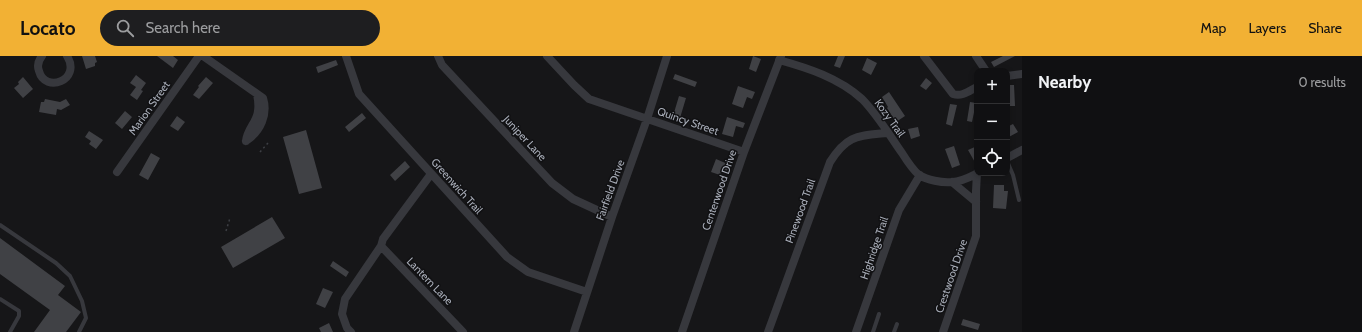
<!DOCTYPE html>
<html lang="en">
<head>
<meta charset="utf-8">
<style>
	body { margin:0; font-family:Cabin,sans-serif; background:#1e1e20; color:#f1f3f6 }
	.controls { position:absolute; right:12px; top:12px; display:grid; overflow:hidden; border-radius:8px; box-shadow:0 2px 6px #0003 }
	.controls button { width:36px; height:36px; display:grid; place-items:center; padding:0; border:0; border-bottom:1px solid #303032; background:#101012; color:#f1f3f6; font:20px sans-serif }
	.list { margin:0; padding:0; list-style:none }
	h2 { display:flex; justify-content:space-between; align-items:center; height:52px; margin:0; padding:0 16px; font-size:17px }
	h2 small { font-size:13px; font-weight:400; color:#9c9d9f }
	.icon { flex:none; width:22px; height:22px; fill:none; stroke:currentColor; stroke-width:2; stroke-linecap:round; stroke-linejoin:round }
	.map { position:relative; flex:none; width:1022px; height:276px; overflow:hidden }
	header { display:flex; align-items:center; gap:24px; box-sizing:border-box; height:56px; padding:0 20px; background:#f2b134; color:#111 }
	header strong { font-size:19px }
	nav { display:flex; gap:22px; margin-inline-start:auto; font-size:14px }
	.search { width:280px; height:36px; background:#1e1e20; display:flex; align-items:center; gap:10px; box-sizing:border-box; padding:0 14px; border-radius:22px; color:#9c9d9f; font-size:15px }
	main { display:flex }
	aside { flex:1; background:#101012 }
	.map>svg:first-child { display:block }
	.building { fill:#404145 }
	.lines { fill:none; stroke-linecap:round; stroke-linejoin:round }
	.path { stroke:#3d3f44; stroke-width:1.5; stroke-dasharray:2 3; stroke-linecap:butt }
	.service { stroke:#37383d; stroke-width:4 }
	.minor { stroke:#37383d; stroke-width:8 }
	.labels { text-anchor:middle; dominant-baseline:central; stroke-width:3; stroke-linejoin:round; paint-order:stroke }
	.street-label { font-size:11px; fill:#a8adb8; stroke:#111113 }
</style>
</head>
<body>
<header>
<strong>Locato</strong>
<div class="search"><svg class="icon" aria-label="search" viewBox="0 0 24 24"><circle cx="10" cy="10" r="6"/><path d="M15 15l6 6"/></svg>Search here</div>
<nav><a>Map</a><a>Layers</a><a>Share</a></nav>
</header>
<main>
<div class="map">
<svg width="1022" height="276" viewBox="0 0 1022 276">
	<rect width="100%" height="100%" fill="#161618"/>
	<path class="building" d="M82 0H95L97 6 95 7V10L86 13Z
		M157 0H173L178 4 173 12Z
		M753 0 761 3 756 16 749 13Z
		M838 0H845L840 12 834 10Z
		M1003 0H1015L994 11 991 6Z
		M867 2 877 7 871 19 862 14Z
		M336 4 338 9 318 17 316 11Z
		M675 18 697 26 695 31 673 23Z
		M136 19 146 27 141 34 143 35 137 44 130 39 136 31 130 27Z
		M23 21 33 33 23 42 14 32 19 28 18 26Z
		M206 21 213 27 199 43 193 39 199 31 198 30Z
		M926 22 932 27 926 34 920 30Z
		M1007 29H1014L1015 50H1007Z
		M738 30 755 36 752 43 747 41 743 52 732 48Z
		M889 36 905 60 896 66 887 52 888 51 882 41Z
		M679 40 686 42 680 62 673 60Z
		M45 43 60 46 66 43 70 49 61 54 57 53 56 59 39 56 41 46H44Z
		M970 46 976 47 972 66 967 65Z
		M950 48 957 49 952 70 946 68Z
		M125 55 132 61 122 73 115 67Z
		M362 57 366 62 349 76 345 71Z
		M177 60 185 66 178 75 170 70Z
		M727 61 745 67 743 72 736 70 733 81 722 78Z
		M1013 68 1018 76 1007 82V71Z
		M918 71 920 80 911 83 908 73Z
		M306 74 322 132 299 138 283 81Z
		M89 75 103 84 96 93 89 88 91 85 85 81Z
		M954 90 960 109 952 112 945 93Z
		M977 90V110L968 94Z
		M151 97 160 102 148 124 139 119Z
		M716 103 730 109 727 115 722 113 720 119 711 116Z
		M405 105 410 111 395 125 390 119Z
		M994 129H1004V135H1008L1006 153 993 152Z
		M272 161 285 182 233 212 221 191Z
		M0 182 65 230 58 239 81 256 66 276H34L50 254 0 218Z
		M333 205 349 216 346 221 330 210Z
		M323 232 333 236 325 252 316 248Z
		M963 263 980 268 978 274 961 269Z
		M329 267 333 276H321L319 272Z"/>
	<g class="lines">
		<path class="path" d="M260 96 268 87
			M226 175 230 162"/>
		<path class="service" d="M1007 105 1013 119 1019 144
			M0 169 56 207 70 220 82 245 86 262 79 276
			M0 243 19 255V260L10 276
			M873 276 879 258
			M894 276 897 268"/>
		<path class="minor" d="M42 0C38 5 37 10 39 15 45 38 82 24 67 0
			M203 0 263 42C268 58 261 75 246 85
			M346 0 359 38 507 201 528 216 587 236
			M438 0 442 9 552 127 573 143 612 161
			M547 0 574 29 589 43 744 96
			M924 0 953 38C962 41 969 35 977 31
			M976 0 986 15
			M779 4C808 12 839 22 862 43 877 58 890 80 902 97 907 105 912 113 919 119 927 124 942 127 952 126 961 126 970 121 978 117
			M1007 20 1022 18
			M246 85C247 73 257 66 258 55 259 49 258 43 257 38
			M1007 102 1022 94
			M117 116 199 0
			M952 126 976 146
			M381 190 463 276
			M351 276 347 272 342 258 345 243 381 190 383 183 431 118
			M574 276 612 161 647 63 667 0
			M682 276 744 96 781 0
			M768 276 830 106C847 79 857 80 887 77
			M856 276 899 154 920 119
			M943 276 976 180V135L977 117"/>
	</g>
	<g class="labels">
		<g class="street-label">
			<text transform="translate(149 52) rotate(-55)">Marion Street</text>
			<text transform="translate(890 62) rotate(54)">Kozy Trail</text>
			<text transform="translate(688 65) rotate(19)">Quincy Street</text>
			<text transform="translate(525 82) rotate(47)">Juniper Lane</text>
			<text transform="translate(457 130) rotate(48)">Greenwich Trail</text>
			<text transform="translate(610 134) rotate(-70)">Fairfield Drive</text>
			<text transform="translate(719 134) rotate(-71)">Centerwood Drive</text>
			<text transform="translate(800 155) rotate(-70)">Pinewood Trail</text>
			<text transform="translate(874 192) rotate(-71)">Highridge Trail</text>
			<text transform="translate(951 220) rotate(-71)">Crestwood Drive</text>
			<text transform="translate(430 225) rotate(46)">Lantern Lane</text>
		</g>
	</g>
</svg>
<div class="controls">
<button>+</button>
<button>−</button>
<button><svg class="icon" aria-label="locate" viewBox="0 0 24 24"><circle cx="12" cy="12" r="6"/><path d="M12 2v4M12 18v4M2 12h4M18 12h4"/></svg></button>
</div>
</div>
<aside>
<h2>Nearby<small>0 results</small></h2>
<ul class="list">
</ul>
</aside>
</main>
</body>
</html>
